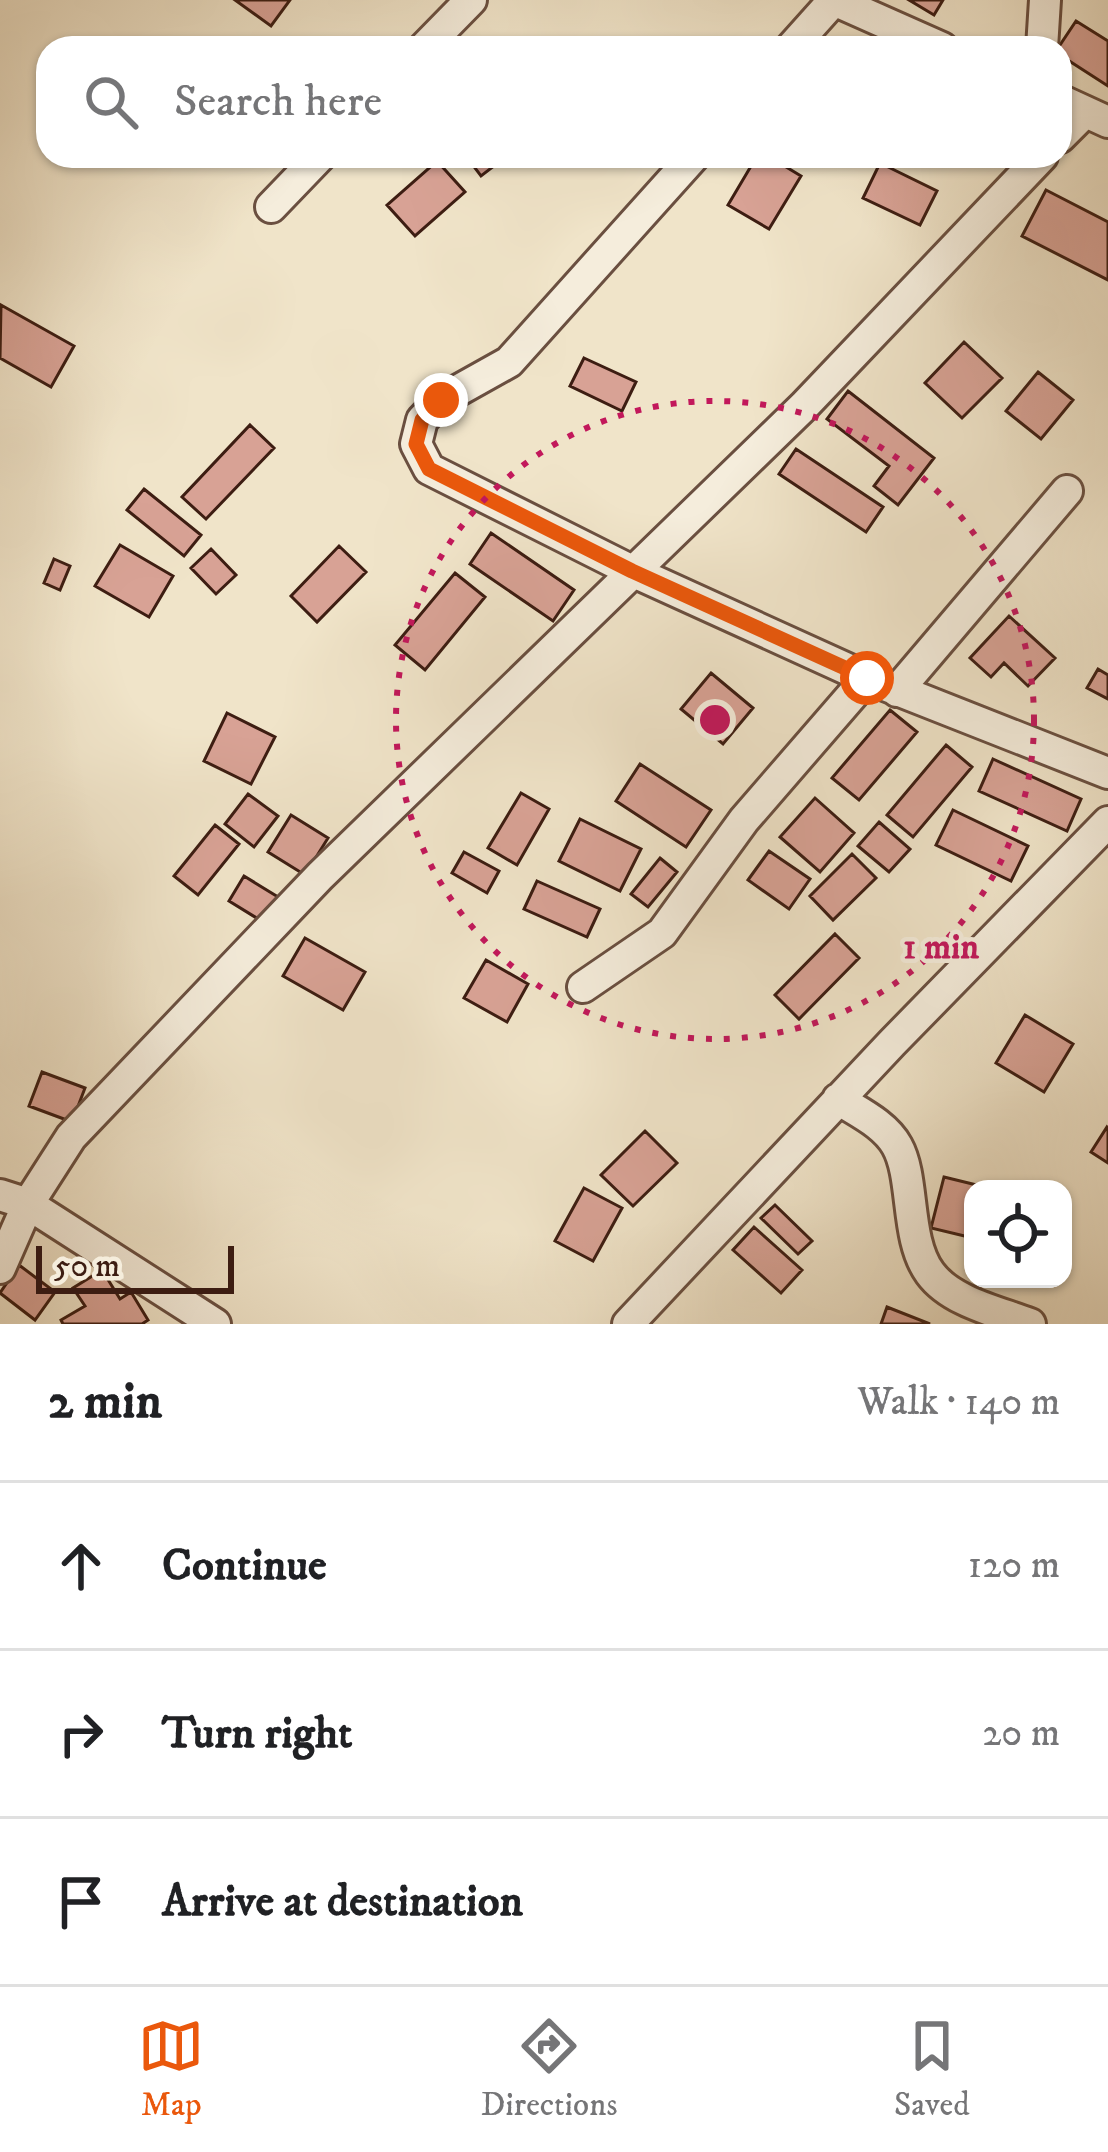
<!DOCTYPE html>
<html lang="en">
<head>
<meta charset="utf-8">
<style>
	body { margin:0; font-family:"IM FELL DW Pica",serif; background:#f2f2f2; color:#202124 }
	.controls { position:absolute; right:36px; bottom:36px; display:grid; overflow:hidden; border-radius:24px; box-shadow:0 3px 9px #0004 }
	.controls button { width:108px; height:108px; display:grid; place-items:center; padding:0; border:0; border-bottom:3px solid #e0e0e0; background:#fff; color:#202124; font:60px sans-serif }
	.scale { position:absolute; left:36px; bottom:30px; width:198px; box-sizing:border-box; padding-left:12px; border:6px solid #3d1d12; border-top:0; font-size:33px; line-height:42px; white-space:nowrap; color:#3d1d12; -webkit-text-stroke:9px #f5eddc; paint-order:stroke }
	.stop { position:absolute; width:36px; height:36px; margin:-27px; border:9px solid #ea580c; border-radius:50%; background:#fff }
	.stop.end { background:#ea580c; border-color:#fff; box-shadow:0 3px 12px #0008 }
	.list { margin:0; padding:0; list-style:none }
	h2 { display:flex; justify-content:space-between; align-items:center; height:156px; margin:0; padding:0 48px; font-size:51px }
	h2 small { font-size:39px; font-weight:400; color:#757577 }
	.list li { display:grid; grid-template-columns:78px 1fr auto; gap:36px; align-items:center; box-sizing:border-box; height:168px; padding:0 48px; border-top:3px solid #e0e0e0 }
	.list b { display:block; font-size:45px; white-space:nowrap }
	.list em { font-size:39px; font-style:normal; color:#757577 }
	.icon { flex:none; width:66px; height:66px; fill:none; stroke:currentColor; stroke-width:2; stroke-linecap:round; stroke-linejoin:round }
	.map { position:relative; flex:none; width:1108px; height:1324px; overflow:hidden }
	.search { position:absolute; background:#fff; box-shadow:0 3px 9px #0004; left:36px; right:36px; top:36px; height:132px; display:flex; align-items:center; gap:30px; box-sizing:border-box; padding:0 42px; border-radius:36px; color:#757577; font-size:45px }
	.sheet { height:660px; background:#fff }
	nav { display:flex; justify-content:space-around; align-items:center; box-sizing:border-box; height:168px; border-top:3px solid #e0e0e0; background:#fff; font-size:33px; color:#757577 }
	nav a { display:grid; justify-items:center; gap:6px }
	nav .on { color:#ea580c }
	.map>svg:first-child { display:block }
	.building { fill:#d8a295; stroke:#3d1d12; stroke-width:3 }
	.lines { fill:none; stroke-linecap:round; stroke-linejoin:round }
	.minor-casing { stroke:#6a4f40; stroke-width:36 }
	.minor { stroke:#f5eddc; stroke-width:30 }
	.route { stroke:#ea580c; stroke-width:15 }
	.ring { fill:none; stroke:#c2185b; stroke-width:6; stroke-dasharray:6 12 }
	.centre { fill:#c2185b; stroke:#f5eddc; stroke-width:6 }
	.ring-label { font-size:36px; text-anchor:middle; font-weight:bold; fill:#c2185b; stroke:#f5eddc; stroke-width:9; stroke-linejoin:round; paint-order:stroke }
</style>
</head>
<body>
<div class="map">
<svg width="1108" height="1324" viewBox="0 0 1108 1324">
	<rect width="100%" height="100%" fill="#f0e4c9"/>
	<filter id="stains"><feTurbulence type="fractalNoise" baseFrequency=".00167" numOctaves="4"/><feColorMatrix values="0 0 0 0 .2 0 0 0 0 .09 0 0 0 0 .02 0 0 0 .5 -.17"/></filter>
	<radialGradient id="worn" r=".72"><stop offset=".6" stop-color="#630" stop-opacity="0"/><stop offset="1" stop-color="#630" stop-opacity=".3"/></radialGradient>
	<path class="building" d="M235 0H290L271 26Z
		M909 0H943L934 15Z
		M1076 21 1108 41V86L1060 55 1058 48Z
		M466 156H507L481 176Z
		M757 156H768L801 176 769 229 728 205Z
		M437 161 465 192 415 236 387 205Z
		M880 163 937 191 920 225 863 198Z
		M1046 190 1108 222V280L1022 236Z
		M1 305 74 346 51 387 0 358Z
		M964 342 1002 378 962 418 925 383Z
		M584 358 636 382 622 411 570 386Z
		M1038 372 1073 400 1041 439 1006 411Z
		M848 391 934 458 898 505 874 486 889 466 827 419Z
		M250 425 274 448 206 519 182 497Z
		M796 449 883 507 866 532 779 474Z
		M144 489 201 535 184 556 127 510Z
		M491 533 574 590 553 621 470 564Z
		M120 545 173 576 149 617 95 586Z
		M339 546 366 572 317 622 291 596Z
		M211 549 236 575 216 594 191 568Z
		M54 559 70 566 60 590 44 583Z
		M455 573 485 597 425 670 395 645Z
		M1009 616 1055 658 1028 686 1004 663 991 677 970 658Z
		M1098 669 1108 675V699L1087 688Z
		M711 673 753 708 723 744 681 709Z
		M890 710 917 732 859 800 832 778Z
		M227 713 275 737 251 784 204 761Z
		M946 745 972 767 913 837 887 815Z
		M993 759 1081 799 1067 831 979 791Z
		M640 764 711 810 686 847 616 801Z
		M521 793 549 809 517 865 488 848Z
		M248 794 278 816 254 847 225 824Z
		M815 798 854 833 820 872 780 837Z
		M953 810 1028 846 1011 881 936 845Z
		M291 815 328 838 305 875 268 852Z
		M580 819 641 849 620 891 559 861Z
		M879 822 910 849 889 872 858 846Z
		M215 825 239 844 198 895 174 876Z
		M769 851 810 879 789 909 748 880Z
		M464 852 499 871 487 893 452 873Z
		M852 854 876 878 833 920 810 896Z
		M660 858 677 872 648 907 631 894Z
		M244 876 283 900 268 925 229 901Z
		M537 881 600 909 587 937 524 909Z
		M835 934 859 958 799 1019 775 995Z
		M305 938 365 972 343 1010 283 976Z
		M486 960 528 984 507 1022 464 998Z
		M1025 1015 1073 1044 1044 1092 996 1063Z
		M42 1072 85 1088 72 1122 29 1106Z
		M1107 1127 1108 1128V1163L1091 1152Z
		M645 1131 677 1163 633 1206 601 1175Z
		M944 1177 993 1189H973V1238L931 1228Z
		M584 1188 622 1208 593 1261 555 1241Z
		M775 1205 812 1241 798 1254 761 1218Z
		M754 1227 802 1270 781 1293 733 1250Z
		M19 1265 55 1292 35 1320 0 1293Z
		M102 1270 120 1299 131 1292 148 1320 142 1324H63L61 1320 85 1306 73 1288Z
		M887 1307 930 1324H881Z"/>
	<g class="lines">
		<g class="minor-casing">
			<path id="minor" d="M834 0 942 48
				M424 48 471 0
				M791 48 834 0
				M1042 48 1045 0
				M1060 100 1108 122
				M1060 137 1085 112
				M694 156 509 362 441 400 422 420 416 444 429 469 632 571 867 678 1108 773
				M271 207 320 156
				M897 691 1067 491
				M583 987 662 933 744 820 867 678
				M838 1099C858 1112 885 1124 897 1146 915 1178 905 1239 930 1273 951 1302 999 1312 1030 1324
				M0 1195 28 1204 215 1324
				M0 1268 28 1204 71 1137 320 876 804 406 1042 156
				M628 1324 892 1043 1108 822"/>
		</g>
		<use href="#minor" class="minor"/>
	</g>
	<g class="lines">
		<path class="route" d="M441 400 422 420 416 444 429 469 632 571 867 678"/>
	</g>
	<circle class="ring" cx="715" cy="720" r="319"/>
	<circle cx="715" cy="720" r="18" class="centre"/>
	<g class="ring-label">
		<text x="941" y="958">1 min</text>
	</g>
	<rect width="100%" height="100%" filter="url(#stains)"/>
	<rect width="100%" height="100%" fill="url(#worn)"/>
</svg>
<div class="controls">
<button><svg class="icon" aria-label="locate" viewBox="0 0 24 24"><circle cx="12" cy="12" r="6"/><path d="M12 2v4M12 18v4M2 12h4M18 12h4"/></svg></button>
</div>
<div class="scale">50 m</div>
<div class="stop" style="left:867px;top:678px"></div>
<div class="stop end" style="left:441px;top:400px"></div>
<div class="search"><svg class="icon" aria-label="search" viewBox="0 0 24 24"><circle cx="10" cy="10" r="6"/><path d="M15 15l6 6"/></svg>Search here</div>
</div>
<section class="sheet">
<h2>2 min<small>Walk · 140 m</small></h2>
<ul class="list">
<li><svg class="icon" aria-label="ahead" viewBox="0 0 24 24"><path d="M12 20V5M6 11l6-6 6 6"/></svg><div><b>Continue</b></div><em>120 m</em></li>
<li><svg class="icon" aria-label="right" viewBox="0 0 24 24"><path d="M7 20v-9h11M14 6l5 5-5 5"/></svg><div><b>Turn right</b></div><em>20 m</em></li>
<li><svg class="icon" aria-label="arrive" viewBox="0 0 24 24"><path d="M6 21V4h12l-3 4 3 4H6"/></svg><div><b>Arrive at destination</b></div></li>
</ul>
</section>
<nav>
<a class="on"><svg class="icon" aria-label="map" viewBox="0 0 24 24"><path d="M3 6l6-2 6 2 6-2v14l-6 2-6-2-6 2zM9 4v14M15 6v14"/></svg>Map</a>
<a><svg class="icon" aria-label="directions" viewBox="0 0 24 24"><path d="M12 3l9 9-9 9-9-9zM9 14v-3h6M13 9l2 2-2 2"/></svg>Directions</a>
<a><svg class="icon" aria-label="saved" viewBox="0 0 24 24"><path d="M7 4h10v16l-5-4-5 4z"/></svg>Saved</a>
</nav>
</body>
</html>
